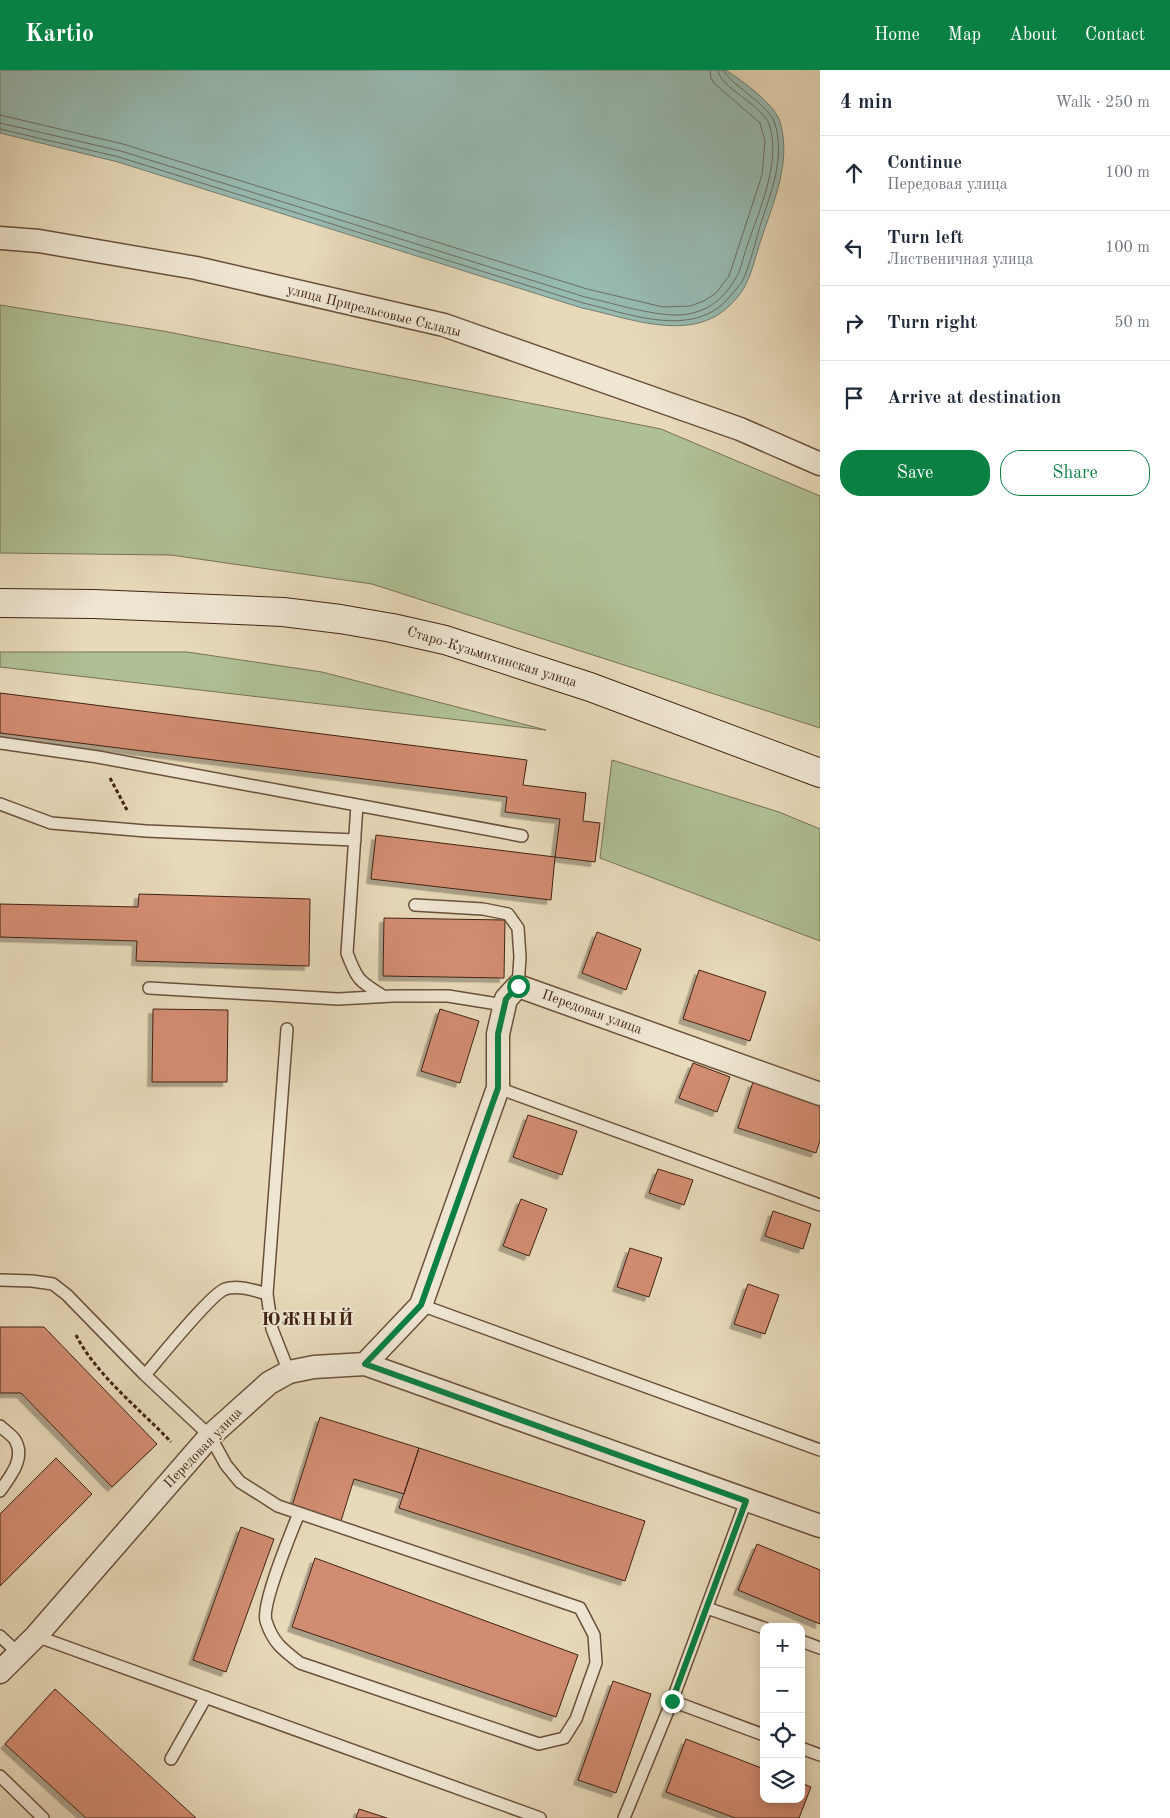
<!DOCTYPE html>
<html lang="en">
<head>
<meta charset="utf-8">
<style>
	body { margin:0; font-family:"Old Standard TT",serif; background:#f2f2f3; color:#1f2937 }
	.controls { position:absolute; right:15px; bottom:15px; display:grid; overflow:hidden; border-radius:10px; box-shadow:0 2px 12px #0003 }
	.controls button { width:45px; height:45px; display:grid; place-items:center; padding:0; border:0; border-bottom:1px solid #e0e1e3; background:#fff; color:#1f2937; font:25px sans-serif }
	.stop { position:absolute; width:15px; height:15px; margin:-11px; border:4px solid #0b8043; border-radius:50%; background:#fff }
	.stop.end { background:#0b8043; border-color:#fff; box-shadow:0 1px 5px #0008 }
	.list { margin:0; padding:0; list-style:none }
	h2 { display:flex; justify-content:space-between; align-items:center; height:65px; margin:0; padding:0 20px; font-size:21px }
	h2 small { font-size:16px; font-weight:400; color:#747a83 }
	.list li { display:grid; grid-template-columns:32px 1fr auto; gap:15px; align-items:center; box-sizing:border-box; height:75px; padding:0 20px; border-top:1px solid #e0e1e3 }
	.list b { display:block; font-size:19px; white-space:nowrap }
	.list p { margin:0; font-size:16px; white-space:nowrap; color:#747a83 }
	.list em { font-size:16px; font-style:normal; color:#747a83 }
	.actions { display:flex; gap:10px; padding:15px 20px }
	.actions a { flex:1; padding:11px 0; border:1px solid #0b8043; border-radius:20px; text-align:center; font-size:18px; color:#0b8043 }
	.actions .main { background:#0b8043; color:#fff }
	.icon { flex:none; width:28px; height:28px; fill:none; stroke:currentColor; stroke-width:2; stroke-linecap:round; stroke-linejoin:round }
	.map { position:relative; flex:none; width:820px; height:1748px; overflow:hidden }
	header { display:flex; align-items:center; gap:30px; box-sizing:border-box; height:70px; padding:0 25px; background:#0b8043; color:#fff }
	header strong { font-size:24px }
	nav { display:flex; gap:28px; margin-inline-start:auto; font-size:18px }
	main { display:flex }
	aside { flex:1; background:#fff }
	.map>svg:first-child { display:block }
	.green { fill:#afc094; stroke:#787254 }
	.water { fill:#97bab1; stroke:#757e72 }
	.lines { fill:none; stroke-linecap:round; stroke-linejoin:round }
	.shore { stroke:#6c6e62; stroke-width:1 }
	.building { fill:#d28c72; stroke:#412313; filter:url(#shadow) }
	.lane-casing { stroke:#6a503c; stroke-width:14 }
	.street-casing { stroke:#6a503c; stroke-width:25 }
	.secondary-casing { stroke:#412313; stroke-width:30 }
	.path { stroke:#412313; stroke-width:3; stroke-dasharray:4 2.5; stroke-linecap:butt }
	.lane { stroke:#efe6d2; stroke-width:11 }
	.street { stroke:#efe6d2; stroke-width:22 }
	.secondary { stroke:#efe6d2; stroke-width:28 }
	.route { stroke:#0b8043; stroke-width:6 }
	.labels { text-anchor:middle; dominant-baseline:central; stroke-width:4; stroke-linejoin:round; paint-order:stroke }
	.street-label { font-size:14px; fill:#412313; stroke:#efe6d2 }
	.district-label { font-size:19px; font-weight:bold; letter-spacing:1px; fill:#412313; stroke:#efe6d2 }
</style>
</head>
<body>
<header>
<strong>Kartio</strong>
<nav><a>Home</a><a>Map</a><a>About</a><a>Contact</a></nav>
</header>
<main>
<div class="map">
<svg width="820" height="1748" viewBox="0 0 820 1748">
	<defs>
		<filter id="shadow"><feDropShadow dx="-4.5" dy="4.5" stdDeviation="0" flood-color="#0004"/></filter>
	</defs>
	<rect width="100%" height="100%" fill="#e7d9b9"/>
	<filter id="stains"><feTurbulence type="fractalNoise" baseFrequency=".004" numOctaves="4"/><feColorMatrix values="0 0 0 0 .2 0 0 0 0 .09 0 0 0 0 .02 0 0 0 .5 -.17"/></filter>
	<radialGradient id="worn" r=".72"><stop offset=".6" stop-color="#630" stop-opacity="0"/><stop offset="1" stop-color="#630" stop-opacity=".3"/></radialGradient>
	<path class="green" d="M0 235 163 261 661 359 820 426V658L372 514 171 485 0 483Z
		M0 582H187L322 602 546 660 0 597Z
		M612 690 779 742 820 759V871L600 788Z"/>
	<path class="water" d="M0 0H726C742 11 775 34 780 52 792 92 773 133 761 170 756 184 753 200 746 214 740 227 725 242 712 248 674 267 621 246 582 238L118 92 0 63Z"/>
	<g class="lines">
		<path class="shore" d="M0 45 123 74 587 219 663 237 690 236 704 231 716 223 729 206 762 105 765 71 760 53 715 14 711 8 710 0
			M0 53 121 81 585 227C614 233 666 251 693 243 712 238 724 227 734 211 741 202 743 187 747 176 759 141 782 90 769 54 762 35 719 17 718 0
			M0 59 119 87 583 233C631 244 696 271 732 224 735 220 739 216 742 212 750 196 756 168 762 150 772 120 785 86 775 54 770 35 725 11 724 0"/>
	</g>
	<path class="building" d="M0 623 527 690 523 715 586 723 583 751 600 753 595 792 555 787 560 749 505 742 507 727 0 663Z
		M376 765 555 787 551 830 371 809Z
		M139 824 310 829 309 896 136 891 137 871 0 867V834L138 837Z
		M384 848 505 850 504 908 383 906Z
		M597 862 641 879 626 920 582 903Z
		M699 900 766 922 750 971 683 949Z
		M153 939 228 940 227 1012H152Z
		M440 939 479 951 460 1013 421 1001Z
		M693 993 730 1007 717 1042 679 1028Z
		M753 1012 820 1034V1071L816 1083 738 1058Z
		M528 1045 577 1061 562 1105 513 1087Z
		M658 1099 693 1110 684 1135 649 1123Z
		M521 1129 547 1139 529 1186 503 1176Z
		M773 1141 811 1154 803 1179 765 1166Z
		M630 1178 662 1188 649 1227 617 1217Z
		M748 1214 779 1225 765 1264 734 1254Z
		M0 1257H44L157 1374 112 1417 21 1323H0Z
		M320 1347 419 1378 404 1424 354 1409 341 1451 292 1436Z
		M419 1378 645 1451 625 1511 399 1438Z
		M56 1388 92 1424 0 1516V1444Z
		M241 1457 274 1469 226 1602 193 1590Z
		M757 1474 820 1500V1554L738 1520Z
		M315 1488 578 1585 556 1647 292 1557Z
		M613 1611 651 1624 616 1723 578 1710Z
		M55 1619 196 1748H86L5 1674Z
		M686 1669 764 1699V1729H801V1713L811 1717 799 1748H735L666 1722Z
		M359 1739 387 1748H356Z"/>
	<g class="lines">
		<g class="lane-casing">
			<path id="lane" d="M0 673 98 687 357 735
				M0 734 51 753 146 761 355 770
				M415 835 483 839 508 844 518 858 520 887 518 916
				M149 918 338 929 393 926H448L504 935
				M383 926C359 911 357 910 347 883L357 735 522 766
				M287 959 267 1224 272 1259 289 1302
				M498 1018 820 1135
				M0 1210 32 1211 53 1214 67 1225 145 1305 210 1366 226 1395 240 1412 278 1436 580 1538 594 1565 596 1593 576 1649 564 1668 539 1674 300 1593C283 1580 273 1573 266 1551 261 1535 291 1463 299 1443
				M421 1235 820 1380
				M145 1305C158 1290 211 1224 225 1219 239 1215 253 1220 267 1224
				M0 1356C5 1361 12 1365 15 1370 26 1388 10 1407 0 1421
				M707 1538 764 1558
				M0 1566 19 1584
				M36 1566 540 1748
				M801 1571 820 1578
				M672 1631 764 1665
				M801 1678 820 1685
				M171 1689 206 1627
				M0 1706 43 1748
				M624 1748 672 1631 746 1431"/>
		</g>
		<g class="street-casing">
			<path id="street" d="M0 168 39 171 196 198 444 255 740 359 820 394
				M365 1294 820 1456
				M0 1602 36 1566 210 1366 269 1313 289 1302 314 1297 365 1294 421 1235 498 1018V964L506 929 518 916 820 1024"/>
		</g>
		<g class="secondary-casing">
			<path id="secondary" d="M0 533 94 534 283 542 340 549 392 558 445 570 590 617 820 703"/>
		</g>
		<path class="path" d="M110 708 127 740
			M76 1265C96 1305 140 1339 171 1372"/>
		<use href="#lane" class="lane"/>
		<use href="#street" class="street"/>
		<use href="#secondary" class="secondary"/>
	</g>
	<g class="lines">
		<path class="route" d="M518 916 506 929 498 964V1018L421 1235 365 1294 746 1431 672 1631"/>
	</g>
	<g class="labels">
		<g class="street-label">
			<text transform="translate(374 241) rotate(14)">улица Прирельсовые Склады</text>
			<text transform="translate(492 587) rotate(17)">Старо-Кузьмихинская улица</text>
			<text transform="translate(592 942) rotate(20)">Передовая улица</text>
			<text transform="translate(203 1378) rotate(-46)">Передовая улица</text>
		</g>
		<g class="district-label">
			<text x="308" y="1250">ЮЖНЫЙ</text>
		</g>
	</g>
	<rect width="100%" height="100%" filter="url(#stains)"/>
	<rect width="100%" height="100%" fill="url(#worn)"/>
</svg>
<div class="controls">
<button>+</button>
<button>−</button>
<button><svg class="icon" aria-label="locate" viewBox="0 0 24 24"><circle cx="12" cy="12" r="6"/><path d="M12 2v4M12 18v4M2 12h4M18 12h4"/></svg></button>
<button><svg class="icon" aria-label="layers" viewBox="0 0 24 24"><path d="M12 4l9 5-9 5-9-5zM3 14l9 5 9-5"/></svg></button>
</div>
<div class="stop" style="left:518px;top:916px"></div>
<div class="stop end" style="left:672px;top:1631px"></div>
</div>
<aside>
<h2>4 min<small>Walk · 250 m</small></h2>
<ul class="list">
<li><svg class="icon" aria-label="ahead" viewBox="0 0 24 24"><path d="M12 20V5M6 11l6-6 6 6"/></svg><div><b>Continue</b><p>Передовая улица</p></div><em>100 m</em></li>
<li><svg class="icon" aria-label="left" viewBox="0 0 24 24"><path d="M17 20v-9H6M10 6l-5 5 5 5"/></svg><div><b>Turn left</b><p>Лиственичная улица</p></div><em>100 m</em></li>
<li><svg class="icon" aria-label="right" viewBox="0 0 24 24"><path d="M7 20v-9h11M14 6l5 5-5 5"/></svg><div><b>Turn right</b></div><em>50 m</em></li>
<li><svg class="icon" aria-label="arrive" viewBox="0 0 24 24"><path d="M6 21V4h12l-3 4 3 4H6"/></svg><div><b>Arrive at destination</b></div></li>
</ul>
<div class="actions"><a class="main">Save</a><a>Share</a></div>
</aside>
</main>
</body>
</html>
